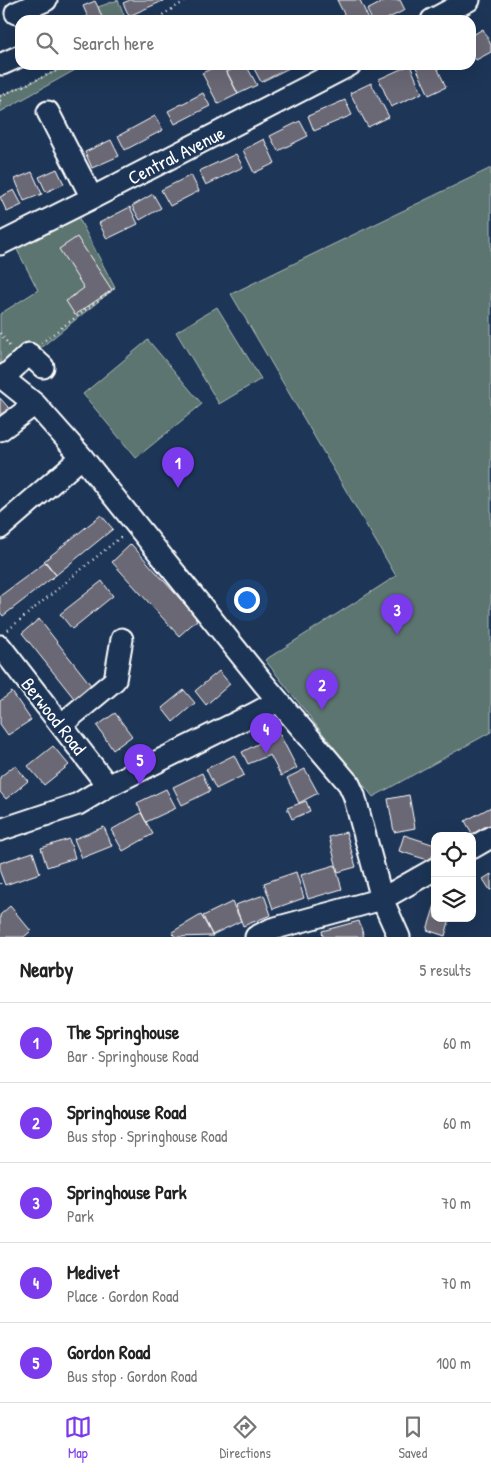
<!DOCTYPE html>
<html lang="en">
<head>
<meta charset="utf-8">
<style>
	body { margin:0; font-family:"Patrick Hand",sans-serif; background:#f6f6f6; color:#222 }
	.controls { position:absolute; right:15px; bottom:15px; display:grid; overflow:hidden; border-radius:10px; box-shadow:0 5px 20px #0002 }
	.controls button { width:45px; height:45px; display:grid; place-items:center; padding:0; border:0; border-bottom:1px solid #e0e0e0; background:#fff; color:#222; font:25px sans-serif }
	.you { position:absolute; left:246px; top:599px; width:18px; height:18px; margin:-12px; border:4px solid #fff; border-radius:50%; background:#1a73e8; box-shadow:0 0 0 8px #1a73e833 }
	.badge { display:grid; place-items:center; width:32px; height:32px; border-radius:50%; background:#7c3aed; color:#fff; font-size:16px; font-weight:700 }
	.pin { position:absolute; translate:-50% -41px; filter:drop-shadow(0 1px 2px #0008) }
	.pin::after { content:''; position:absolute; top:26px; width:18px; height:15px; background:inherit; clip-path:polygon(0 0,100% 0,50% 100%) }
	.list { margin:0; padding:0; list-style:none }
	h2 { display:flex; justify-content:space-between; align-items:center; height:65px; margin:0; padding:0 20px; font-size:21px }
	h2 small { font-size:16px; font-weight:400; color:#767676 }
	.list li { display:grid; grid-template-columns:32px 1fr auto; gap:15px; align-items:center; box-sizing:border-box; height:80px; padding:0 20px; border-top:1px solid #e0e0e0 }
	.list b { display:block; font-size:19px; white-space:nowrap }
	.list p { margin:0; font-size:16px; white-space:nowrap; color:#767676 }
	.list em { font-size:16px; font-style:normal; color:#767676 }
	.icon { flex:none; width:28px; height:28px; fill:none; stroke:currentColor; stroke-width:2; stroke-linecap:round; stroke-linejoin:round }
	.map { position:relative; flex:none; width:491px; height:937px; overflow:hidden }
	.search { position:absolute; background:#fff; box-shadow:0 5px 20px #0002; left:15px; right:15px; top:15px; height:55px; display:flex; align-items:center; gap:12px; box-sizing:border-box; padding:0 18px; border-radius:15px; color:#767676; font-size:19px }
	.sheet { height:465px; background:#fff }
	nav { display:flex; justify-content:space-around; align-items:center; box-sizing:border-box; height:70px; border-top:1px solid #e0e0e0; background:#fff; font-size:14px; color:#767676 }
	nav a { display:grid; justify-items:center; gap:2px }
	nav .on { color:#7c3aed }
	.map>svg:first-child { display:block }
	.green { fill:#5c7470; stroke:#aebab8 }
	.building { fill:#6b6875; stroke:#fff }
	.lines { fill:none; stroke-linecap:round; stroke-linejoin:round }
	.minor-casing { stroke:#fff; stroke-width:25 }
	.path { stroke:#fff; stroke-width:2.5; stroke-dasharray:1 4; stroke-linecap:butt }
	.minor { stroke:#1d3557; stroke-width:21 }
	.labels { text-anchor:middle; dominant-baseline:central; stroke-width:4; stroke-linejoin:round; paint-order:stroke }
	.street-label { font-size:19px; fill:#fff; stroke:#1d3557 }
</style>
</head>
<body>
<div class="map">
<svg width="491" height="937" viewBox="0 0 491 937">
	<rect width="100%" height="100%" fill="#1d3557"/>
	<filter id="ink" filterUnits="userSpaceOnUse"><feTurbulence type="fractalNoise" baseFrequency=".02" numOctaves="2"/><feDisplacementMap in="SourceGraphic" scale="10" xChannelSelector="R" yChannelSelector="G"/><feConvolveMatrix kernelMatrix="1 2 1 2 8 2 1 2 1" color-interpolation-filters="sRGB"/></filter>
	<g filter="url(#ink)">
		<path class="green" d="M118 0 126 20H103L98 7Z
			M70 65H84L0 112V96Z
			M491 168V732L373 797 265 660 396 576 231 294Z
			M75 211 115 288 3 378 0 376V314L38 290 13 242Z
			M217 307 261 379 219 404 176 332Z
			M148 340 202 404 136 458 83 394Z"/>
		<path class="building" d="M130 0H165L129 16 123 3Z
			M337 0H360L369 20H347Z
			M386 0H400L405 10 385 20H372L367 10Z
			M95 1 98 7 103 20H89L87 15 83 6Z
			M483 29 491 45V52L476 60 471 52V36Z
			M219 65H223L238 94 218 104 202 73Z
			M242 65H246L257 85 238 94 227 72Z
			M252 65H287L289 68 261 82Z
			M410 65 422 93 391 107 379 79Z
			M415 65H436L446 87 429 95Z
			M371 83 389 117 368 127 350 93Z
			M203 93 210 106 175 124 168 111Z
			M345 100 352 115 314 131 308 116Z
			M155 116 163 130 125 150 118 136Z
			M300 121 308 136 278 151 270 136Z
			M264 139 275 163 254 173 243 150Z
			M111 140 119 156 92 168 85 152Z
			M236 154 243 167 206 185 199 171Z
			M57 169 64 184 46 192 39 177Z
			M32 172 42 194 24 201 15 179Z
			M191 175 199 191 170 206 161 190Z
			M14 190 22 205 7 212 0 197Z
			M153 194 161 208 140 220 132 206Z
			M130 207 138 224 107 239 99 223Z
			M77 237 112 290 75 315 66 301 84 288 59 249Z
			M0 398 14 414 0 428Z
			M101 515 113 529 56 575 44 561Z
			M131 544 198 619 179 636 112 562Z
			M46 562 56 575 3 616 0 612V596Z
			M102 581 113 596 72 629 60 614Z
			M39 619 94 689 77 702 22 633Z
			M219 671 230 684 206 705 195 691Z
			M184 690 195 703 173 722 162 708Z
			M12 692 31 720 8 735 0 724V701Z
			M115 713 132 736 113 750 97 726Z
			M279 733 297 768 281 776 270 755 248 764 242 752Z
			M53 746 69 765 44 785 28 766Z
			M234 755 244 775 216 789 206 769Z
			M15 765 28 781 6 799 0 792V777Z
			M305 769 318 793 299 803 287 778Z
			M202 773 210 791 182 805 173 787Z
			M166 789 176 808 146 822 137 803Z
			M409 795 415 828 394 832 388 799Z
			M306 801 310 811 292 819 287 808Z
			M491 807V825L473 835 465 821Z
			M141 813 153 834 123 851 111 830Z
			M104 827 112 846 82 858 74 839Z
			M346 832 356 867 338 872 329 837Z
			M404 835 435 845 431 861 399 851Z
			M69 839 75 858 47 867 41 848Z
			M33 852 40 873 5 885 0 872V863Z
			M335 865 342 889 308 899 301 875Z
			M296 872 304 898 273 909 264 883Z
			M491 874V890H490L483 879Z
			M264 895 271 915 243 926 235 905Z
			M232 902 241 921 212 935 203 916Z
			M435 905V918H450L445 936 427 930Z
			M10 906 31 931 24 937H0V915Z
			M201 915 213 936 175 937 172 932Z
			M359 921 364 937H323L322 931Z"/>
		<g class="lines">
			<g class="minor-casing">
				<path id="minor" d="M16 13 46 0
					M432 20 469 0
					M2 64 20 56
					M48 112 92 198
					M0 244 92 198 350 65
					M0 376 35 404 82 457 264 684 349 784 354 795 382 899 399 937
					M3 378 29 354 43 367
					M0 430 35 404
					M0 528 82 457
					M0 646 108 786
					M61 725 115 680 122 639
					M0 830 78 804 108 786 252 715 278 701
					M472 848 491 837
					M256 937 272 929 382 899 435 869"/>
			</g>
			<path class="path" d="M154 20 187 0
				M0 96 70 65
				M0 100V102
				M0 333 11 348
				M41 343 115 288
				M8 630 123 535
				M0 883V884"/>
			<use href="#minor" class="minor"/>
		</g>
	</g>
	<g class="labels">
		<g class="street-label">
			<text transform="translate(176 155) rotate(-27)">Central Avenue</text>
			<text transform="translate(54 716) rotate(52)">Berwood Road</text>
		</g>
	</g>
</svg>
<div class="controls">
<button><svg class="icon" aria-label="locate" viewBox="0 0 24 24"><circle cx="12" cy="12" r="6"/><path d="M12 2v4M12 18v4M2 12h4M18 12h4"/></svg></button>
<button><svg class="icon" aria-label="layers" viewBox="0 0 24 24"><path d="M12 4l9 5-9 5-9-5zM3 14l9 5 9-5"/></svg></button>
</div>
<div class="you"></div>
<div class="pin badge" style="left:178px;top:488px">1</div>
<div class="pin badge" style="left:322px;top:710px">2</div>
<div class="pin badge" style="left:397px;top:635px">3</div>
<div class="pin badge" style="left:266px;top:754px">4</div>
<div class="pin badge" style="left:140px;top:785px">5</div>
<div class="search"><svg class="icon" aria-label="search" viewBox="0 0 24 24"><circle cx="10" cy="10" r="6"/><path d="M15 15l6 6"/></svg>Search here</div>
</div>
<section class="sheet">
<h2>Nearby<small>5 results</small></h2>
<ul class="list">
<li><span class="badge">1</span><div><b>The Springhouse</b><p>Bar · Springhouse Road</p></div><em>60 m</em></li>
<li><span class="badge">2</span><div><b>Springhouse Road</b><p>Bus stop · Springhouse Road</p></div><em>60 m</em></li>
<li><span class="badge">3</span><div><b>Springhouse Park</b><p>Park</p></div><em>70 m</em></li>
<li><span class="badge">4</span><div><b>Medivet</b><p>Place · Gordon Road</p></div><em>70 m</em></li>
<li><span class="badge">5</span><div><b>Gordon Road</b><p>Bus stop · Gordon Road</p></div><em>100 m</em></li>
</ul>
</section>
<nav>
<a class="on"><svg class="icon" aria-label="map" viewBox="0 0 24 24"><path d="M3 6l6-2 6 2 6-2v14l-6 2-6-2-6 2zM9 4v14M15 6v14"/></svg>Map</a>
<a><svg class="icon" aria-label="directions" viewBox="0 0 24 24"><path d="M12 3l9 9-9 9-9-9zM9 14v-3h6M13 9l2 2-2 2"/></svg>Directions</a>
<a><svg class="icon" aria-label="saved" viewBox="0 0 24 24"><path d="M7 4h10v16l-5-4-5 4z"/></svg>Saved</a>
</nav>
</body>
</html>
